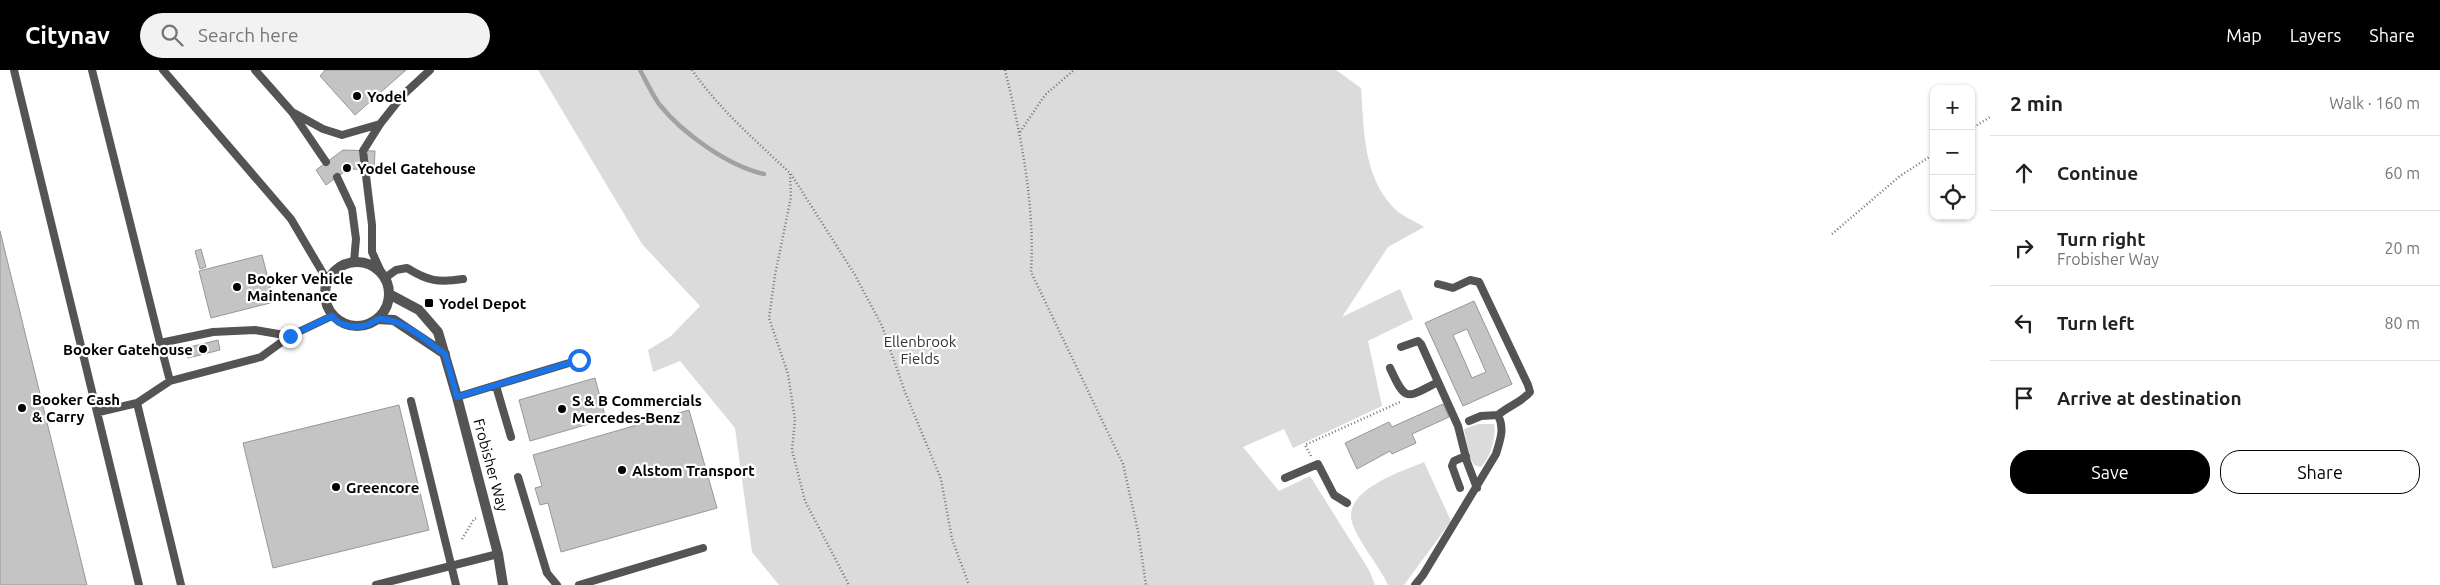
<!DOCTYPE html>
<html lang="en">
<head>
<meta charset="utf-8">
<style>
	body { margin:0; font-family:Ubuntu,sans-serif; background:#f2f2f2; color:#222 }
	.controls { position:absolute; right:15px; top:15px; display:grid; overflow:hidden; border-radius:10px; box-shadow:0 1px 4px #0004 }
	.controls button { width:45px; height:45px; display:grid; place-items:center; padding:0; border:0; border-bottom:1px solid #e0e0e0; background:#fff; color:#222; font:25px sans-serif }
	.stop { position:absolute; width:15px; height:15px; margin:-11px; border:4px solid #1a73e8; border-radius:50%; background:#fff }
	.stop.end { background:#1a73e8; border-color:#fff; box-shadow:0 1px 5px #0008 }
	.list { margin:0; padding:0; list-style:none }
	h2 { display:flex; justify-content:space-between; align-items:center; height:65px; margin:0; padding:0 20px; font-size:21px }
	h2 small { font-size:16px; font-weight:400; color:#767676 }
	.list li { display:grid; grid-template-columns:32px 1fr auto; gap:15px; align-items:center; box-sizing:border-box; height:75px; padding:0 20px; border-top:1px solid #e0e0e0 }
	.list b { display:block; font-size:19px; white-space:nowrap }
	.list p { margin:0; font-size:16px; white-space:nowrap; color:#767676 }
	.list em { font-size:16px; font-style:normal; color:#767676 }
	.actions { display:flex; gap:10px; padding:15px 20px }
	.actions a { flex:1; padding:11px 0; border:1px solid #000; border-radius:20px; text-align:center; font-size:18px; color:#000 }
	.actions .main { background:#000; color:#fff }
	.icon { flex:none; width:28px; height:28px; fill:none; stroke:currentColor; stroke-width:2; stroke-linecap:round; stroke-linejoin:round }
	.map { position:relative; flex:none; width:1990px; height:515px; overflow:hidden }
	header { display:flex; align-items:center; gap:30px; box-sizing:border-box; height:70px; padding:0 25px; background:#000; color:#fff }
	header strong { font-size:24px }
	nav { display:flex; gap:28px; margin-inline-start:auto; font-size:18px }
	.search { width:350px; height:45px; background:#f2f2f2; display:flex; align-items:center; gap:12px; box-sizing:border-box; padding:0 18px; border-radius:28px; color:#767676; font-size:19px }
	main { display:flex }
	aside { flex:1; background:#fff }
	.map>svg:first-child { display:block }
	.green { fill:#dbdbdb }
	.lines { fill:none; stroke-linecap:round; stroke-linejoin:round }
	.stream { stroke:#a2a2a2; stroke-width:4.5 }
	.building { fill:#c4c4c4; stroke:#989898; fill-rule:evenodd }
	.path { stroke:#767676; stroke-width:2.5; stroke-dasharray:1 2.5; stroke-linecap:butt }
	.lane { stroke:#545454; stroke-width:8 }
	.street { stroke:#545454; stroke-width:10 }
	.route { stroke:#1a73e8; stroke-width:6 }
	.poi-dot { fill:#000; stroke:#fff; stroke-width:2 }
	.labels { text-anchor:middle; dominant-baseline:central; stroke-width:4.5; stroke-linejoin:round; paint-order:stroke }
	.poi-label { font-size:15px; font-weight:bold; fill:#000; stroke:#fff; text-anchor:start }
	.park-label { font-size:15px; fill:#323232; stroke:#fff }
	.street-label { font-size:15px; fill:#000; stroke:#fff }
</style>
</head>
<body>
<header>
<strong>Citynav</strong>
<div class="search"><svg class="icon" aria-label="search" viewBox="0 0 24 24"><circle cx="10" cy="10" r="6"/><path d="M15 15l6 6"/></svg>Search here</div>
<nav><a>Map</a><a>Layers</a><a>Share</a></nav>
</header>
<main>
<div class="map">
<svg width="1990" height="515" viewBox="0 0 1990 515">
	<rect width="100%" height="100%" fill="#fff"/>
	<path class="green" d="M538 0H1336L1361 18C1364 59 1363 104 1392 136 1399 145 1415 151 1424 157L1388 177 1342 247 1400 219 1413 249 1368 271 1382 336 1293 378 1284 359 1243 377 1279 421 1310 406 1369 500 1375 515H779L752 482 735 358 680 291 653 302 648 280 671 266 700 236 642 174Z
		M1478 354H1494C1497 366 1490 388 1481 397L1474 395 1470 388 1464 359Z
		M1424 392 1451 451 1404 515H1388C1378 494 1361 476 1353 455 1339 421 1401 402 1424 392Z"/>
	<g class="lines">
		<path class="stream" d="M640 0C646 11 652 24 659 34 682 63 728 96 764 104"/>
	</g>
	<path class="building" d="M325 0H406L355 45 320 6Z
		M343 80 375 81 374 100 351 99 344 102 326 115 316 100Z
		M0 161 87 515H0Z
		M201 179 206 197 200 199 195 181Z
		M262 185 274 232 211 248 199 201Z
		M1474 231 1512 314 1463 336 1425 253ZM1467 259 1486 302 1472 308 1453 265Z
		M218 270 220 280 188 288 186 278Z
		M595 308 606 349 530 371 519 330Z
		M1443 334 1449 347 1412 364 1416 373 1392 384 1390 381 1357 399 1345 373 1389 352 1392 357Z
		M399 335 429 460 273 498 243 373Z
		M689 340 717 438 561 482 548 433 540 435 535 418 542 416 533 385Z"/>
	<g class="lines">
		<path class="path" d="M692 0C719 39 756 71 790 103L791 127 775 205 769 248 788 304 795 350 792 380 805 431 849 515
			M1005 0C1021 65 1035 134 1031 202L1123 394 1138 461 1146 515
			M1971 59 1990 47
			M1020 62 1045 25 1074 0
			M791 104 855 205 882 256 905 322 941 409 952 469 969 515
			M1832 164 1900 106 1934 84
			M1311 386 1305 375 1400 332
			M462 469 474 449 477 448"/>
		<path class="lane" d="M14 0 139 515
			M92 0 160 273 213 262 255 260 290 266
			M163 0 291 149 327 210
			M255 0 292 42 326 92
			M294 43 323 59 342 65 380 54
			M337 107 352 139 356 169 354 192
			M382 204 372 182V155L363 81 380 54 403 25 430 0
			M385 208 396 200 407 198C428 211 438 213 463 209
			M1438 214 1453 218 1470 210 1479 212 1528 315 1530 322C1522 332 1508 336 1498 345
			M160 273 170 311
			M1401 277 1418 271 1421 274 1458 356 1467 392 1477 418
			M1390 298C1406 333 1406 328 1438 312
			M496 316 511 367
			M457 327 579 290
			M411 331 456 515
			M99 342 137 333
			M518 407 547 503 557 515
			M1285 408 1318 394 1334 425 1347 433
			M1460 418 1452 396 1454 391 1466 386
			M181 515 137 333 170 311 261 287 290 266 332 246
			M376 515 498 484
			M579 515 703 478
			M1415 515 1423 505 1496 384C1500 370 1505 359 1498 345L1481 346 1469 351"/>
		<path class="street" d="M325 224a32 32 0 1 1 64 0a32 32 0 1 1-64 0Z
			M389 224 419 240 438 262 457 327 498 484 503 515
			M378 249 394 250 445 284"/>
	</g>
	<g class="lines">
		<path class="route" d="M290 266 332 246C339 256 356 259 367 255 373 253 375 249 381 249 405 250 426 271 445 284L457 327 579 290"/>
	</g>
	<g class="poi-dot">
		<circle cx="357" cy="26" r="5"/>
		<circle cx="347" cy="98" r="5"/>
		<circle cx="237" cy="217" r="5"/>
		<rect x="424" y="228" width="10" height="10" rx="2.5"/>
		<circle cx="203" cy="279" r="5"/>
		<circle cx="22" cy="338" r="5"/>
		<circle cx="562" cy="339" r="5"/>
		<circle cx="622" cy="400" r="5"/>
		<circle cx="336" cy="417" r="5"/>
	</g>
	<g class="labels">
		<g class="poi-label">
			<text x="367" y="26">Yodel</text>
			<text x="357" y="98">Yodel Gatehouse</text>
			<text x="247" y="208">Booker Vehicle<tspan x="247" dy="17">Maintenance</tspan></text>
			<text x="439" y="233">Yodel Depot</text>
			<text x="193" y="279" text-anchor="end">Booker Gatehouse</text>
			<text x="32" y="329">Booker Cash<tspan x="32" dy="17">&amp; Carry</tspan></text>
			<text x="572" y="330">S &amp; B Commercials<tspan x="572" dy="17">Mercedes-Benz</tspan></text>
			<text x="632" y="400">Alstom Transport</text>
			<text x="346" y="417">Greencore</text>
		</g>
		<g class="park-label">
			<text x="920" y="271">Ellenbrook<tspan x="920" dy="17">Fields</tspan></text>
		</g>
		<g class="street-label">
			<text transform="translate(491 395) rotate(75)">Frobisher Way</text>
		</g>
	</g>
</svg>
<div class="controls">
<button>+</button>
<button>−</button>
<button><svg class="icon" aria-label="locate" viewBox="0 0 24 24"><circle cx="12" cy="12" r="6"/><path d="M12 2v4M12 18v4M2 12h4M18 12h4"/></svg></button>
</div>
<div class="stop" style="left:579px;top:290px"></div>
<div class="stop end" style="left:290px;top:266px"></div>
</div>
<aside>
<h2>2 min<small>Walk · 160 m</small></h2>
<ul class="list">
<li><svg class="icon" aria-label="ahead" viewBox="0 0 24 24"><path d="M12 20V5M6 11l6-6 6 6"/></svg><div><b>Continue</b></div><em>60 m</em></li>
<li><svg class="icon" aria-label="right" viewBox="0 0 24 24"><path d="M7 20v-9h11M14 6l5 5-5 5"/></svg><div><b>Turn right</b><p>Frobisher Way</p></div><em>20 m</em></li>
<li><svg class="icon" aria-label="left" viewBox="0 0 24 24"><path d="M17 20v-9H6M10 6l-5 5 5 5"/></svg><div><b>Turn left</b></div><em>80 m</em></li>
<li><svg class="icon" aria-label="arrive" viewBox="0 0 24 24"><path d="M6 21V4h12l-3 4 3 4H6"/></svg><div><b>Arrive at destination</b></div></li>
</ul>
<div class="actions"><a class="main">Save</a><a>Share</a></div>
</aside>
</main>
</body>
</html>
